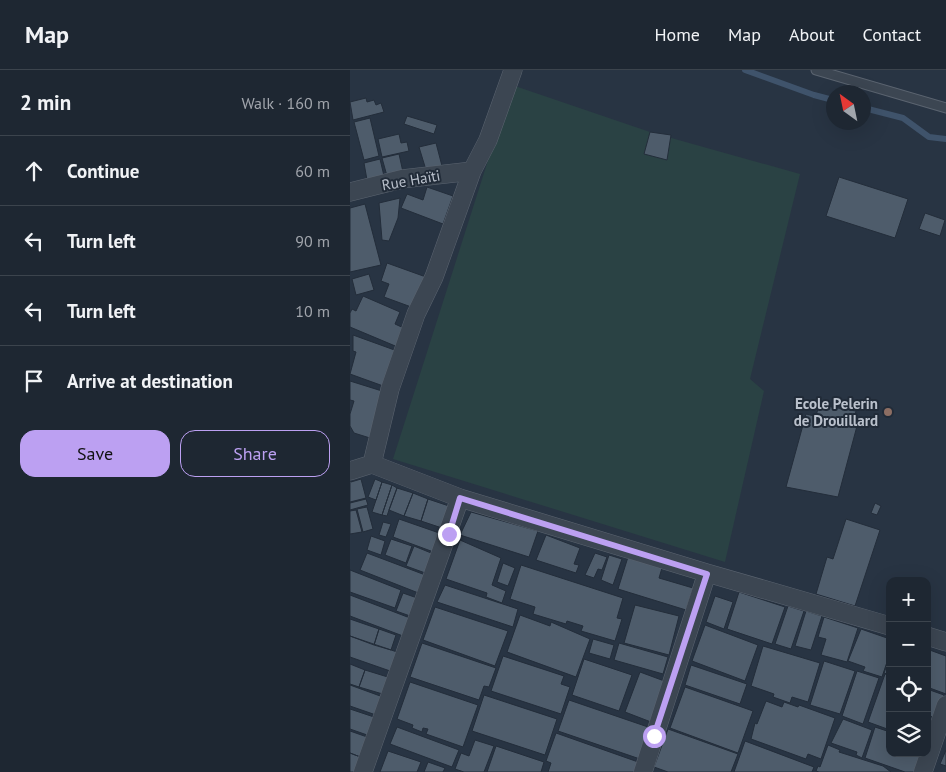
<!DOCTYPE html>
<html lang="en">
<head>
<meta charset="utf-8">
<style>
	body { margin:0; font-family:"PT Sans",sans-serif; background:#2b333e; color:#f1f3f6 }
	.controls { position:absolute; right:15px; bottom:15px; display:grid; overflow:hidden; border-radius:10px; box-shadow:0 5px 20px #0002 }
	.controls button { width:45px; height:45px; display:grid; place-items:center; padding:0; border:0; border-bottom:1px solid #3c444d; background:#1e2732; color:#f1f3f6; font:25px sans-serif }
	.compass { position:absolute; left:476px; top:15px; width:45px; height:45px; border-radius:50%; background:#1e2732; box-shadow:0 5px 20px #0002; rotate:327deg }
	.stop { position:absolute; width:15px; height:15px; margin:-11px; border:4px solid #bca0f2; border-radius:50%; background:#fff }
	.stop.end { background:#bca0f2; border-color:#fff; box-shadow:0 1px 5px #0008 }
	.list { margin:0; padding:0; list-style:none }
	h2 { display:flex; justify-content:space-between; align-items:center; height:65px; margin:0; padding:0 20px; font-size:21px }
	h2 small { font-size:16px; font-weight:400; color:#a1a5ac }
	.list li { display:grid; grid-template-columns:32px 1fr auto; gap:15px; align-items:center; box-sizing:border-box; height:70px; padding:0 20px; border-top:1px solid #3c444d }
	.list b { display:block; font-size:19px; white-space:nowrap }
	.list em { font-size:16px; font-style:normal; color:#a1a5ac }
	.actions { display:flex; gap:10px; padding:15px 20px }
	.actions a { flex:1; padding:11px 0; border:1px solid #bca0f2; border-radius:15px; text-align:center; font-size:18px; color:#bca0f2 }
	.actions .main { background:#bca0f2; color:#111 }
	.icon { flex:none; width:28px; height:28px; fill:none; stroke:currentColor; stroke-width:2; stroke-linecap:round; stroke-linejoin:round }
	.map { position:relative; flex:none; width:596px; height:702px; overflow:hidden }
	header { display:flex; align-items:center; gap:30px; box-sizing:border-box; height:70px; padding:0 25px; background:#1e2732; border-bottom:1px solid #3c444d }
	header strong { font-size:24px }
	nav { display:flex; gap:28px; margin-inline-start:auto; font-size:18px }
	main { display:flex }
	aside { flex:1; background:#1e2732 }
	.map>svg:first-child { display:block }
	.green { fill:#2a4244 }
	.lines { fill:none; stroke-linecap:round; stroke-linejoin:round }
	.stream { stroke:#3f536b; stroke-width:6 }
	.building { fill:#4e5c6b; stroke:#232d3a }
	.lane-casing { stroke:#5b6470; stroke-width:11 }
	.street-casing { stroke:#5b6470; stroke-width:19 }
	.lane { stroke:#3c4652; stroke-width:9 }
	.street { stroke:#3c4652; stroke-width:18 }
	.route { stroke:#bca0f2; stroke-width:6 }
	.education-dot { fill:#8d6e63; stroke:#212b38; stroke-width:2 }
	.labels { text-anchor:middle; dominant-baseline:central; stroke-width:4; stroke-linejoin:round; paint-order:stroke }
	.street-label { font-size:15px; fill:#bac1cc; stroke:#212b38 }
	.poi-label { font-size:15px; font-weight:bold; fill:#bac1cc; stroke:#212b38; text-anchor:end }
</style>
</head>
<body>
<header>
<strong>Map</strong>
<nav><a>Home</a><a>Map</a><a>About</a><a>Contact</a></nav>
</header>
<main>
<aside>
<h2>2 min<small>Walk · 160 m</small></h2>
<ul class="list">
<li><svg class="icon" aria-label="ahead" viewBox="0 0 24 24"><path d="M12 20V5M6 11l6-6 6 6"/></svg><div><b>Continue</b></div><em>60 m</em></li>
<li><svg class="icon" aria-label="left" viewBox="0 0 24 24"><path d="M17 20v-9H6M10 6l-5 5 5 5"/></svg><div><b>Turn left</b></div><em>90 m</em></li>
<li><svg class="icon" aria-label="left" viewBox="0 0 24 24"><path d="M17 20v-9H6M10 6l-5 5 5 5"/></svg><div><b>Turn left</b></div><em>10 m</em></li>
<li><svg class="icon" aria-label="arrive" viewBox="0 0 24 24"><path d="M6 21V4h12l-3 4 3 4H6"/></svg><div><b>Arrive at destination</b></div></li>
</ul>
<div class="actions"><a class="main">Save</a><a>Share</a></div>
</aside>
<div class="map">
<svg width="596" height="702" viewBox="0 0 596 702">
	<rect width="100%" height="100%" fill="#283443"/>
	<path class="green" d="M162 15 300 62 450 104 400 309 414 321 375 492 43 389Z"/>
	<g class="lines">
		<path class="stream" d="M395 0 464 25 483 30
			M514 38 553 48 579 67 596 69"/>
	</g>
	<path class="building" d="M16 28 17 32 24 30 26 35 31 33 34 42 3 50 0 32Z
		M57 46 87 55 84 64 54 54Z
		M20 48 29 86 14 90 4 52Z
		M300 62 321 65 317 90 294 84Z
		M49 64 51 73 57 72 59 81 32 87 28 69Z
		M86 73 92 96 76 100 69 77Z
		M49 84 53 102 37 106 32 88Z
		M30 89 34 106 17 110 14 93Z
		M489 107 558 129 545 168 476 146Z
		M77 117 103 126 93 154 51 138 57 124 73 130Z
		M50 128 48 148 39 171 32 170 29 133Z
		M15 134 31 195 0 202V138Z
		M575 143 595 150 590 166 569 159Z
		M37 193 76 207 64 238 34 227 39 214 31 211Z
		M19 204 24 220 6 225 2 209Z
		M13 226 50 242 45 254 58 260 50 278 0 257V243L2 239 6 241Z
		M3 265 50 282 36 317 0 304 6 282 3 281Z
		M0 311 32 321 20 368 4 363 0 356V344L4 331 0 330Z
		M469 335 506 341 502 356 466 346Z
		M456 344 507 356 488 427 436 417Z
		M0 409 1 412 11 409 16 428 0 432Z
		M25 409 32 412 26 430 18 427Z
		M32 412 42 415 32 445 22 442Z
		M42 415 47 418 39 440 37 446 32 445Z
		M47 418 63 423 54 446 39 440Z
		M63 423 78 429 71 451 54 446Z
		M16 429 18 435 0 440V433Z
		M78 429 102 437 95 459 71 451Z
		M525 433 531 436 527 445 521 443Z
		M17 437 23 459 13 462 7 439Z
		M6 440 12 462 0 464V441Z
		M121 442 188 461 179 487 110 465Z
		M49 449 95 465 89 484 43 467Z
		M496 449 530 460 505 536 466 524 477 487 483 489Z
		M33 452 41 454 36 467 29 465Z
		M196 465 230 478 224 494 229 495 226 503 186 490Z
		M21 466 35 471 31 485 17 480Z
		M41 469 62 476 56 493 35 485Z
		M110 470 151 488 142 515 156 521 152 533 136 527 137 523 96 509Z
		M64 476 86 485 78 504 56 496Z
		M17 483 78 506 71 524 10 500Z
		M245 483 257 487 252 500 248 499 244 508 235 505Z
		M259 485 272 489 263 515 251 510Z
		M278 487 312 498 309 508 343 518 336 540 268 519Z
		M153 493 165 498 158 516 147 512Z
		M171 495 273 528 267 548 272 549 265 571 231 561 233 556 217 551 216 554 183 544 185 537 160 529Z
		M0 500 51 520 45 538 0 522Z
		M95 515 168 539 163 557 87 532Z
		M389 522 435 537 422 574 377 559Z
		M53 523 70 529 63 547 46 541Z
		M0 525 60 548 53 566 0 546Z
		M365 526 383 532 374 559 356 552Z
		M285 535 329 546 319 585 274 573Z
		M438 536 454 541 441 579 425 574Z
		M85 537 158 561 145 596 73 570Z
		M456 541 472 546 461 580 445 576Z
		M170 545 200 556 201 552 240 569 226 607 157 582Z
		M474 547 508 558 497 592 471 585 476 569 468 567Z
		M0 549 29 559 24 575 0 566Z
		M355 555 408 575 395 611 342 591Z
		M29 559 46 565 41 580 24 575Z
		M511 559 540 569V583L532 607 513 601 515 597 498 591Z
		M0 566 50 583 43 602 0 587Z
		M243 569 264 575 260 589 239 583Z
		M72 573 146 598 139 617 134 616 129 630 60 607Z
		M269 573 318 587 313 604 264 590Z
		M413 576 470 593 458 632 442 627 440 633 423 627 424 624 401 616Z
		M577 579 596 586V624L577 617Z
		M153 586 214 606 211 614 220 617 211 644 141 621Z
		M540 587V605L534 603Z
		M234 589 282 605 269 641 222 625Z
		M474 591 505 601 490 644 460 635Z
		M0 594 15 600 9 617 0 614Z
		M341 595 397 614 390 634 335 615Z
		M15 600 41 608 36 625 9 617Z
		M507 601 529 608 513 654 492 646Z
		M290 602 317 612 301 652 275 642Z
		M535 604 540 605V660L518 652Z
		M60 612 128 635 113 677 76 664 78 659 73 658 72 662 62 658 63 655 47 649Z
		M0 615 33 627 26 645 0 636Z
		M335 617 403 641 388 683 320 658Z
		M577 619 594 625 585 648 577 645Z
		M134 625 207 649 195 685 122 661Z
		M219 630 301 658 290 689 208 661Z
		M416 631 432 637 434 632 448 637 449 635 485 648 471 689 458 684 456 689 401 669 405 653 407 654Z
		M0 639 27 648 20 666 0 659Z
		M493 649 522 660 512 688 506 685 507 682 481 673Z
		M47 657 109 680 102 697 40 674Z
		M525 657 540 662V683H577L572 702H555L515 688Z
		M318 659 388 684 381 702H318L304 697Z
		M0 661 20 668 13 688 0 683Z
		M206 663 291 693 288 702H198L201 693 196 691Z
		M125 670 144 676 134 702H114L105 699 111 683 119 686Z
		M395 671 464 697 462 702H384Z
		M478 675 490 680 489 682 533 696 541 702H469L466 701 468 696 470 697Z
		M146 676 194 692 191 702H137Z
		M596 680V696L590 694Z
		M38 681 71 692 67 702H30Z
		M0 683 13 688 8 702H0Z
		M78 692 95 698 93 702H74Z"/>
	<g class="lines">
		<g class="lane-casing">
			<path id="lane" d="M466 0 596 38"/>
		</g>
		<g class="street-casing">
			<path id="street" d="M0 122 52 109 122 101
				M22 394 40 319 66 244 84 207 122 101 138 70 163 0
				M0 401 22 394 110 428 357 503 540 556
				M577 566 596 572
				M13 702 110 428
				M293 702 357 503
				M573 702 596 635"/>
		</g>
		<use href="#lane" class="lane"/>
		<use href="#street" class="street"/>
	</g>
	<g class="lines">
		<path class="route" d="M99 464 110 428 357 504 304 666"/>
	</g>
	<circle class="education-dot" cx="538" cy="342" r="5"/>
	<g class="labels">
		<g class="street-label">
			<text transform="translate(61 110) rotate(-10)">Rue Haïti</text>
		</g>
		<g class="poi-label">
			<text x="528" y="333">Ecole Pelerin<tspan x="528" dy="17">de Drouillard</tspan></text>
		</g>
	</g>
</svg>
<div class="controls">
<button>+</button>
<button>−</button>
<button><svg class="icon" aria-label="locate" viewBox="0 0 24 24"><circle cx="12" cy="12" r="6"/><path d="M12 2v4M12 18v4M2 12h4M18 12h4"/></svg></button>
<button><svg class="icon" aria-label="layers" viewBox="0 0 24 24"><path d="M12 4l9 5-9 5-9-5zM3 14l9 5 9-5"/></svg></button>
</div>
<svg class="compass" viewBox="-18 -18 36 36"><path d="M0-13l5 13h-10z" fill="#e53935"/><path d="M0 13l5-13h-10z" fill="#a1a5ac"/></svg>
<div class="stop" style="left:304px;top:666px"></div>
<div class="stop end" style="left:99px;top:464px"></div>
</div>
</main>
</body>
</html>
